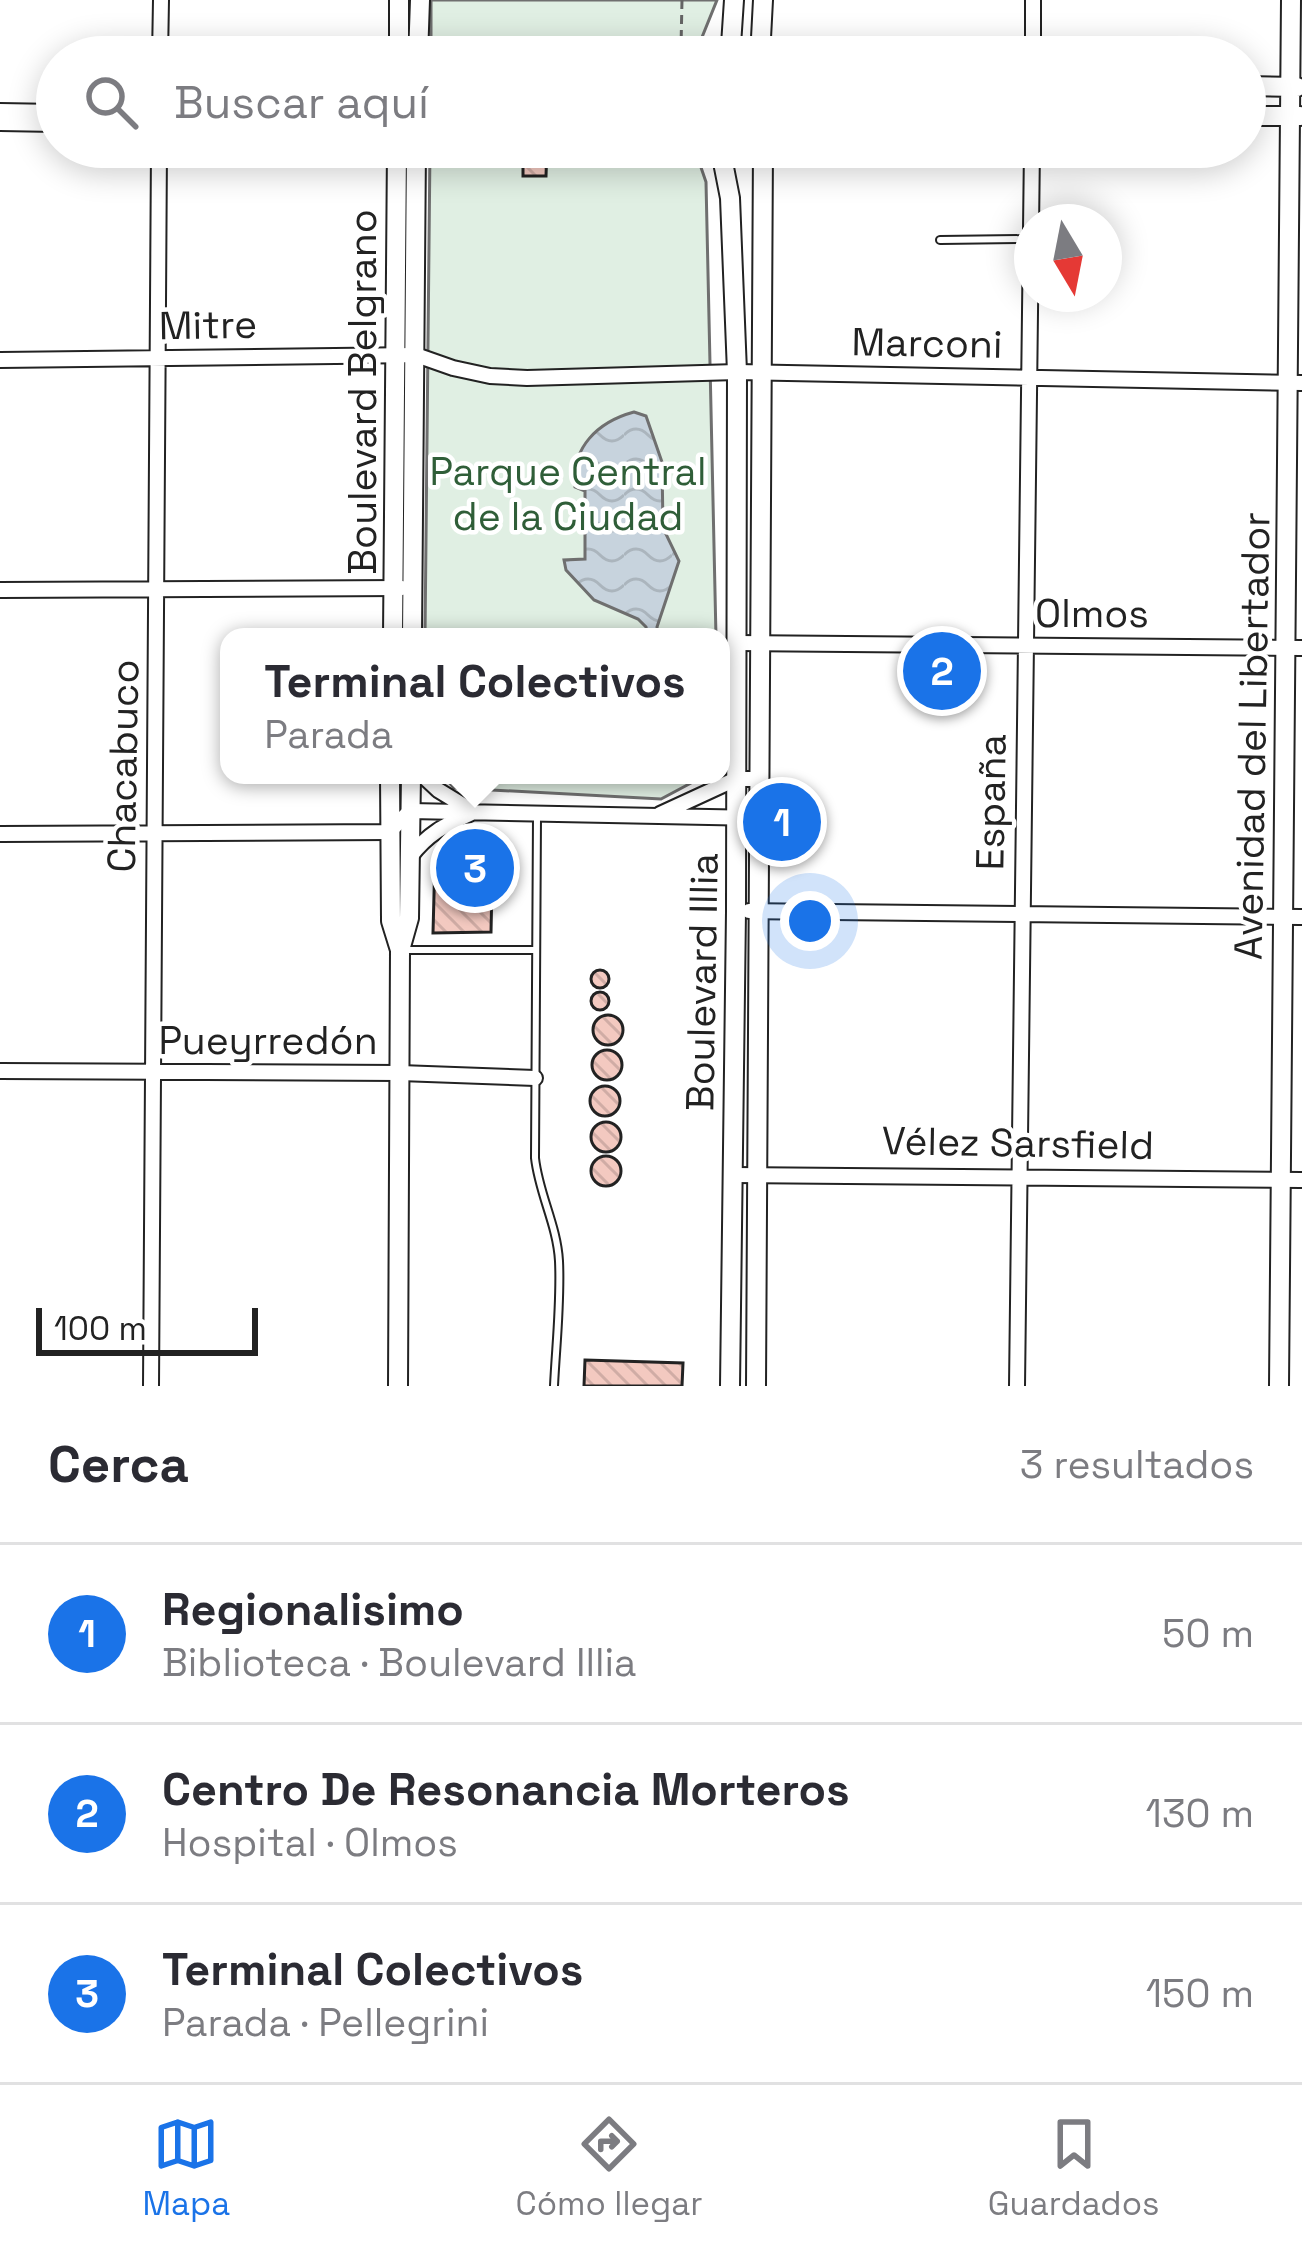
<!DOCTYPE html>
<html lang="es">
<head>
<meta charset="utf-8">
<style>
	body { margin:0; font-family:"Space Grotesk",sans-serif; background:#f2f2f3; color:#2b2b33 }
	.compass { position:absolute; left:1014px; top:204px; width:108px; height:108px; border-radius:50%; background:#fff; box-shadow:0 6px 30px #0003; rotate:170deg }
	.scale { position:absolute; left:36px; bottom:30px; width:222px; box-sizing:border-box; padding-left:12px; border:6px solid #222; border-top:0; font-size:33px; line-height:42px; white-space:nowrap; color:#222; -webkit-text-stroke:9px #fff; paint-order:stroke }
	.you { position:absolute; left:810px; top:921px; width:42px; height:42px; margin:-30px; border:9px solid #fff; border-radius:50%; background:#1a73e8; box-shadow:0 0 0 18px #1a73e833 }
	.badge { display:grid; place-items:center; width:78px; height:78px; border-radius:50%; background:#1a73e8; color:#fff; font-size:39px; font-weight:700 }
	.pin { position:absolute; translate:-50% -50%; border:6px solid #fff; box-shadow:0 3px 12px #0006 }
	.popup { position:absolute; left:220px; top:628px; width:510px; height:156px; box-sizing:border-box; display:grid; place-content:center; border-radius:24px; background:#fff; filter:drop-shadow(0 3px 9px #0005); font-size:39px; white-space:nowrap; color:#7c7c81 }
	.popup b { font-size:45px; color:#2b2b33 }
	.popup::after { content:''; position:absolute; left:50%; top:100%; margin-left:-24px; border:24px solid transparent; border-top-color:#fff }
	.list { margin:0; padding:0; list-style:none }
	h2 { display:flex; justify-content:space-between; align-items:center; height:156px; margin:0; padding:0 48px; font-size:51px }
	h2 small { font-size:39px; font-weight:400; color:#7c7c81 }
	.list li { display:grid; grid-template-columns:78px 1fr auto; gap:36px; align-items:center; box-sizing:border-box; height:180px; padding:0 48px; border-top:3px solid #e1e1e2 }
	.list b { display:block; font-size:45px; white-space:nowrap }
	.list p { margin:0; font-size:39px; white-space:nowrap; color:#7c7c81 }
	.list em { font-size:39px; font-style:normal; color:#7c7c81 }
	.icon { flex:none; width:66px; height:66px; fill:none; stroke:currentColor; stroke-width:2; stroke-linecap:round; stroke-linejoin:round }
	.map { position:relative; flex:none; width:1302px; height:1386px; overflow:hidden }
	.search { position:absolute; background:#fff; box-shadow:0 6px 30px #0003; left:36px; right:36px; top:36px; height:132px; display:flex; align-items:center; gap:30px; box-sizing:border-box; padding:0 42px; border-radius:66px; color:#7c7c81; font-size:45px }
	.sheet { height:696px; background:#fff }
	nav { display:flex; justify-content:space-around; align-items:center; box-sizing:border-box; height:168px; border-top:3px solid #e1e1e2; background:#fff; font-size:33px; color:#7c7c81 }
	nav a { display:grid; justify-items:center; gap:6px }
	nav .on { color:#1a73e8 }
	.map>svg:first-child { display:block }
	.park { fill:#e0efe3; stroke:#6f6f6f; stroke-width:3 }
	.water { fill:url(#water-waves); stroke:#6f6f6f; stroke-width:3 }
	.building { fill:url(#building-back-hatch); stroke:#222; stroke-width:3 }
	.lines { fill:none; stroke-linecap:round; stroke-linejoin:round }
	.lane-casing { stroke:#222; stroke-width:10 }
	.street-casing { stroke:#222; stroke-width:18 }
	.secondary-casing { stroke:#222; stroke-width:22 }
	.path { stroke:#646464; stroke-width:3; stroke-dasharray:9 6; stroke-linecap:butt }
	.lane { stroke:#fff; stroke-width:6 }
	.street { stroke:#fff; stroke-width:14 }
	.secondary { stroke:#fff; stroke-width:18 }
	.labels { text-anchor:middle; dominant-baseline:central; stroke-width:9; stroke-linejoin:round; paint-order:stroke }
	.street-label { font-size:39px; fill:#222; stroke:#fff }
	.park-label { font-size:39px; fill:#2f5e38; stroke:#fff }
</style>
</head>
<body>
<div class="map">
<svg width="1302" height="1386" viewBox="0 0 1302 1386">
	<defs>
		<pattern id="water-waves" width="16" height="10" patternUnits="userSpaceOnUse" patternTransform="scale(3)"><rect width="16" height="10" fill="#c7d3dd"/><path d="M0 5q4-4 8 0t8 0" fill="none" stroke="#abb5bd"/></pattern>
		<pattern id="building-back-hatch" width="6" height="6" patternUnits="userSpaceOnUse" patternTransform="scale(3)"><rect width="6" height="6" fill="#f3c9c0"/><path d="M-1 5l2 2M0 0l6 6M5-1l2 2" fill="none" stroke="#d0aca5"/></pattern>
	</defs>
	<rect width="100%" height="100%" fill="#fff"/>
	<path class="park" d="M431 0H717L694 57H431Z
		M430 147H694L706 182 716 637H425Z
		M443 775H706L661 799 454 788Z"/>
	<path class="water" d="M634 412 646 416 662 462 663 528 679 561 657 627 658 637H648L646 627 638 619 594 600 566 570 564 560 585 559V491L575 487C571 448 597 422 634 412Z"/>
	<path class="building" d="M523 147H547L546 176H523Z
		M493 836 491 932 433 933 435 857Z
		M591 979a9 9 0 1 1 18 0a9 9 0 1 1-18 0Z
		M591 1001a9 9 0 1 1 18 0a9 9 0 1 1-18 0Z
		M593 1030a15 15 0 1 1 30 0a15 15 0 1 1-30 0Z
		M592 1065a15 15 0 1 1 30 0a15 15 0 1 1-30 0Z
		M590 1101a15 15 0 1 1 30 0a15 15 0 1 1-30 0Z
		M591 1137a15 15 0 1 1 30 0a15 15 0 1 1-30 0Z
		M591 1171a15 15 0 1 1 30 0a15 15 0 1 1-30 0Z
		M585 1360 683 1363 682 1386H584Z"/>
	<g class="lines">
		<g class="lane-casing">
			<path id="lane" d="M940 240 1027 239
				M537 817 535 1158C539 1194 557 1225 559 1261 561 1302 556 1345 554 1386
				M404 950H536"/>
		</g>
		<g class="street-casing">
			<path id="street" d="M160 57 161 0
				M1033 57V0
				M0 111 57 112
				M0 123 57 124
				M0 360 416 355 453 368 490 376 527 378 737 372 1302 383
				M0 590 402 588
				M738 643 1302 648
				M660 814 736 779H759
				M0 834 389 832 410 811 759 818
				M410 857C429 832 446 825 474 812L438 790 422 775
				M749 911 1302 917
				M0 1071 400 1073 535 1078
				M733 1175 1302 1180
				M151 1386 159 147
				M1017 1386 1032 147"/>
		</g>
		<g class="secondary-casing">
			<path id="secondary" d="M399 57V0
				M418 57 420 0
				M726 57 731 45 734 0
				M760 57 763 0
				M1245 86 1297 87
				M1245 116H1300
				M720 147 730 198 737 372 736 911 730 1386
				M393 637 397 147
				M412 637 416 147
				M390 775 391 921 400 950
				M398 1386 400 950 409 918 411 775
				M756 1386 763 147
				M1279 1386 1291 0"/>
		</g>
		<path class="path" d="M682 0 681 47 687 57
			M484 57H615
			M691 57 712 50"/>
		<use href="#lane" class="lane"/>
		<use href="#street" class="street"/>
		<use href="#secondary" class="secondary"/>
	</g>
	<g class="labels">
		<g class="street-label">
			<text transform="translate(208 325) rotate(-1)">Mitre</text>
			<text transform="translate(927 343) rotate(1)">Marconi</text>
			<text transform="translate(362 392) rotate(-90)">Boulevard Belgrano</text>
			<text x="1092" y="613">Olmos</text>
			<text transform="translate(1252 736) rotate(-89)">Avenidad del Libertador</text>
			<text transform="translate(123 766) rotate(-89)">Chacabuco</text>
			<text transform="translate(991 802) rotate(-89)">España</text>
			<text transform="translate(702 982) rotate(-89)">Boulevard Illia</text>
			<text x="268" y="1040">Pueyrredón</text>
			<text transform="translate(1018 1143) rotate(1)">Vélez Sarsfield</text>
		</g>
		<g class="park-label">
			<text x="568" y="471">Parque Central<tspan x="568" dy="45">de la Ciudad</tspan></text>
		</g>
	</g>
</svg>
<svg class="compass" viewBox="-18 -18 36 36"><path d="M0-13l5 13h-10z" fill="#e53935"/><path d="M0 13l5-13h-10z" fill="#7c7c81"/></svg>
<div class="scale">100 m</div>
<div class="you"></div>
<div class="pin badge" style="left:782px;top:822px">1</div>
<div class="pin badge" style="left:942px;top:671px">2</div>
<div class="pin badge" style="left:475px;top:868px">3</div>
<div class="popup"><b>Terminal Colectivos</b>Parada</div>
<div class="search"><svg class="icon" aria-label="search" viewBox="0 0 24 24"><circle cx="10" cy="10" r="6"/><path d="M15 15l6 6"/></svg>Buscar aquí</div>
</div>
<section class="sheet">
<h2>Cerca<small>3 resultados</small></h2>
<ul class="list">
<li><span class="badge">1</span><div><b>Regionalisimo</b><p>Biblioteca · Boulevard Illia</p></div><em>50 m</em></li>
<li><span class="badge">2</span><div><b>Centro De Resonancia Morteros</b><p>Hospital · Olmos</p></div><em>130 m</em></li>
<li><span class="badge">3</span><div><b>Terminal Colectivos</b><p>Parada · Pellegrini</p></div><em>150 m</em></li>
</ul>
</section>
<nav>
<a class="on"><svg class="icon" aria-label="map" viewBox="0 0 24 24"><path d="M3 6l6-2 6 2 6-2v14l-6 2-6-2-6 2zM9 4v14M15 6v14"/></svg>Mapa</a>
<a><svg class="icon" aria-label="directions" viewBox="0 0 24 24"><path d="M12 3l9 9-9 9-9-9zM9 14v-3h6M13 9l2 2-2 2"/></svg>Cómo llegar</a>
<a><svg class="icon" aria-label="saved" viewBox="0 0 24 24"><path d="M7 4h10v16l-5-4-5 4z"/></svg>Guardados</a>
</nav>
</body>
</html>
